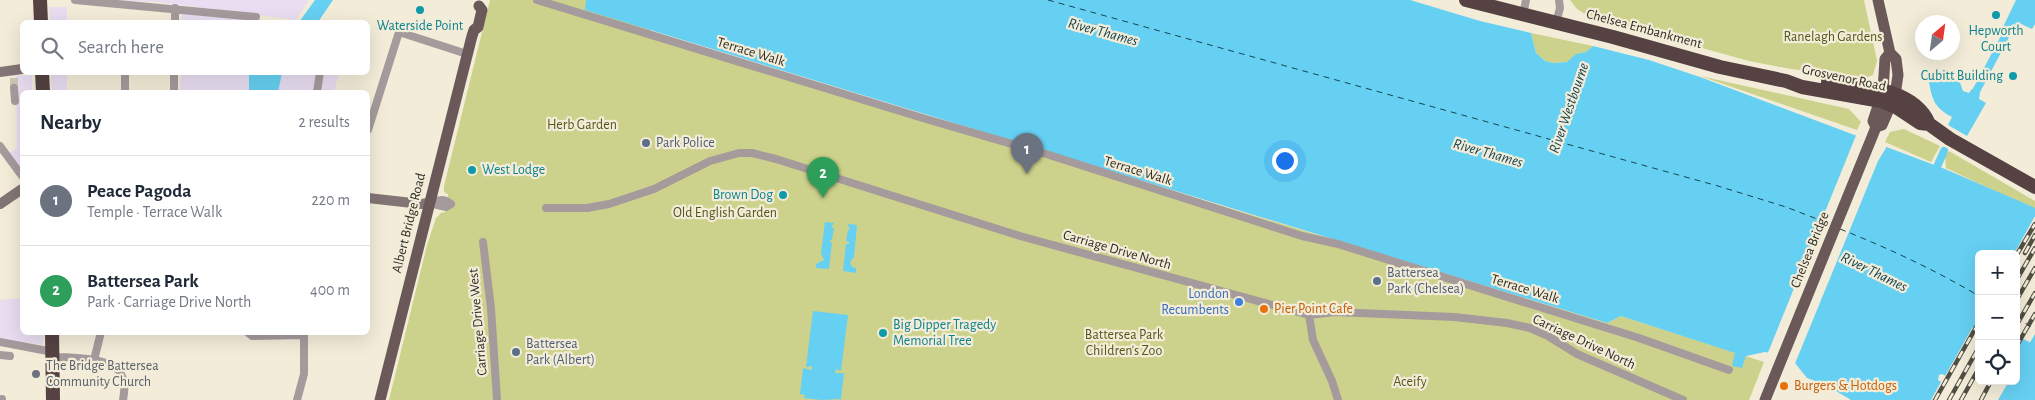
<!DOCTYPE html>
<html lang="en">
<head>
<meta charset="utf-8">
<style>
	body { margin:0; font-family:"Alegreya Sans",sans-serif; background:#f2f2f3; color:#1f2937 }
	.controls { position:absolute; right:15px; bottom:15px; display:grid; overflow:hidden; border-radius:8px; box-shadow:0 5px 20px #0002 }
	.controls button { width:45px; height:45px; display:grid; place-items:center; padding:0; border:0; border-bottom:1px solid #e0e1e3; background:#fff; color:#1f2937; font:25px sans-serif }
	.compass { position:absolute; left:1915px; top:15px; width:45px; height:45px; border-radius:50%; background:#fff; box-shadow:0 5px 20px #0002; rotate:29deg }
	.you { position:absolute; left:1284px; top:160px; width:18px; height:18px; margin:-12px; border:4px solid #fff; border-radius:50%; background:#1a73e8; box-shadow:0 0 0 8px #1a73e833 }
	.badge { display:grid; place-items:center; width:32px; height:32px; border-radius:50%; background:#2f787b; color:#fff; font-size:16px; font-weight:700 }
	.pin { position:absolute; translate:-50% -41px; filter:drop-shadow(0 1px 2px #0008) }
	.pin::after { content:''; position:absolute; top:26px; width:18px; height:15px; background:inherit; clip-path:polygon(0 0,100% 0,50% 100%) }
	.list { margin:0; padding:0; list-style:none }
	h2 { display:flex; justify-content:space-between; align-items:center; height:65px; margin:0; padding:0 20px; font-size:21px }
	h2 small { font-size:16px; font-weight:400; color:#747a83 }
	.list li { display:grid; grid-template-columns:32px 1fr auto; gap:15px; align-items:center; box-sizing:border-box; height:90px; padding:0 20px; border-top:1px solid #e0e1e3 }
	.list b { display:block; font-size:19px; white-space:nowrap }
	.list p { margin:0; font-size:16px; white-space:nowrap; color:#747a83 }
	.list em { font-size:16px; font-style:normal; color:#747a83 }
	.icon { flex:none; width:28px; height:28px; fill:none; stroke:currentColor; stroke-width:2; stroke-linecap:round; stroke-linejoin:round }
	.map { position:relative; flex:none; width:2035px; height:400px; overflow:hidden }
	.search { position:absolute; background:#fff; box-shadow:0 5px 20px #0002; left:20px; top:20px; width:350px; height:55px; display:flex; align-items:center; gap:12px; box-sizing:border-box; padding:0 18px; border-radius:8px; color:#747a83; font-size:19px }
	.panel { position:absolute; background:#fff; box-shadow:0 5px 20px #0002; left:20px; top:90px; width:350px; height:245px; border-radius:8px }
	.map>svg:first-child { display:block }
	.commercial { fill:#e8ddf1 }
	.green { fill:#ccd28b }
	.water { fill:#66d0f2 }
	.pier { fill:#f2ecd8 }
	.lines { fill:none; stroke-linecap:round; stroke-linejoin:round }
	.canal { stroke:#66d0f2; stroke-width:8 }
	.river { stroke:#66d0f2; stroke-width:14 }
	.ferry { stroke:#154553; stroke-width:1; stroke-dasharray:6 5; stroke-linecap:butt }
	.street-tunnel { stroke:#cbc6b4; stroke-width:8; stroke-dasharray:8 4; stroke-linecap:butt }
	.street { stroke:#a69b9c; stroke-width:8 }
	.secondary { stroke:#837475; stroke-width:10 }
	.primary { stroke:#6b595a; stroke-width:11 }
	.highway { stroke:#564243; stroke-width:14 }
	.rail-casing { stroke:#514e44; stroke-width:4.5 }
	.rail { stroke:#f2ecd8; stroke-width:2.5; stroke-dasharray:8; stroke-linecap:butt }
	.culture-dot { fill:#0f9aa8; stroke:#f2ecd8; stroke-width:2 }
	.service-dot { fill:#5c6f8a; stroke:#f2ecd8; stroke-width:2 }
	.shop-dot { fill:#3f7fe0; stroke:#f2ecd8; stroke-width:2 }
	.food-dot { fill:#e8710a; stroke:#f2ecd8; stroke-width:2 }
	.worship-dot { fill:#6b7280; stroke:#f2ecd8; stroke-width:2 }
	.labels { text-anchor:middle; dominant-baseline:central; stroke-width:4.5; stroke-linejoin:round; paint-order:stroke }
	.culture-label { font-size:14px; fill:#0d838f; stroke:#f2ecd8 }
	.street-label { font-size:14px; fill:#2e2c24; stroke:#f2ecd8 }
	.park-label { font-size:14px; fill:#54581a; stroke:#f2ecd8 }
	.service-label { font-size:14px; fill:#4e5e75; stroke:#f2ecd8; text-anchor:start }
	.shop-label { font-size:14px; fill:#366cbe; stroke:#f2ecd8; text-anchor:end }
	.food-label { font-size:14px; fill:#c56008; stroke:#f2ecd8; text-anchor:start }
	.worship-label { font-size:14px; fill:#5b616d; stroke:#f2ecd8; text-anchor:start }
	.water-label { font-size:15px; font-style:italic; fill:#154553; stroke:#f2ecd8 }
</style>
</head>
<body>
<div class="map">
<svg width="2035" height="400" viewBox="0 0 2035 400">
	<rect width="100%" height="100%" fill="#f2ecd8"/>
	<path class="commercial" d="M112 0H309L296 20 157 2Z
		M49 7H67V22H50Z
		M182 13 252 19 282 22H181Z
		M51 73H67V92H52Z
		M181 73H339L334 92H180Z
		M32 75V92H22V173L8 155 17 147 16 76Z
		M22 298V332L44 333 43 345 0 339V300Z"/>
	<path class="green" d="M490 0H586V10L649 28 650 31 734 57 1607 323 1621 316 1764 362 1749 400H389L427 245 436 218 441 213 445 212 448 194 444 192V186Z
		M1570 0H1864L1877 61 1873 75 1865 78 1791 69 1749 61 1590 17 1577 9Z
		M1531 33 1593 46 1586 52 1577 54 1567 62 1554 63 1545 61 1536 53Z
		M1700 76 1849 109 1861 122 1857 130Z
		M1904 129 1940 146 1931 162 1885 142 1890 132Z
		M1949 151 2035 201V210L1946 168 1945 156Z"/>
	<path class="water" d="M315 0H333L318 22H299Z
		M586 0H1410L1480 21 1531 33 1536 53 1545 61 1554 63 1567 62 1576 54 1586 52 1593 46 1649 60 1700 77 1945 169 2035 208V276L2016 254H1979V320L1973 317 1970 321 1974 325 1979 381H2016V350L2027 354 2030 350 2028 347 2035 285V400H1988L1942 374 1939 375 1938 380 1972 400H1851L1826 385 1807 378 1795 363 1780 355 1765 352 1746 356 1742 368 1732 366 1735 353 1621 316 1607 323 585 10Z
		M2016 0H2035V24L2032 29 2019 23 2013 34 2003 27Z
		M249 73H282L278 92H249Z
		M1944 73 1959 80 1963 91 1969 93 1972 89H1977L1980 93 1979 99 1986 103 1967 136 1948 125 1952 117C1935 108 1932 100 1929 82Z
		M825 222 834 223 831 227 834 228 832 240H830V242H832L829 269 816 268V264L824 260 821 253Z
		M848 224 857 225 854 257 850 262 852 267 856 268V273L843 271 846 244H849V242L846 241 848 230H850Z
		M813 311 848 315 841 371 836 369 835 373H844L841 399 821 400 804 398 805 395 800 394 803 368 812 370V366L806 367Z"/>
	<path class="pier" d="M1857 133 1886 145V148L1878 161 1794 366 1780 358 1767 355Z
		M2035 216V278L2016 268V254H2014Z
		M2016 272 2035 282V334L2026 349 2016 344Z
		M1975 323 1979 326V381H2009L1998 400H1983L1944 378Z
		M1942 380 1973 398 1975 400H1931Z"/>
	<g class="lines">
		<path class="canal" d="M1973 97 2008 31
			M1933 176 1944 151"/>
		<path class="river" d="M1954 311 1979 323
			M2016 343 2035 353"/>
		<path class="ferry" d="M1048 0 1718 186 1786 207 1830 224
			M1840 229C1888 248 1935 270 1979 296
			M2016 318 2035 329"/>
		<path class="street-tunnel" d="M14 78V88"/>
		<path class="street" d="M75 0 256 17
			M537 0 926 119 1043 153 1302 236 1338 244 1639 338 1729 370
			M1523 15 1526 0
			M175 22V8
			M1556 23 1560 8 1559 0
			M14 88 15 101
			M125 92V72
			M174 92V72
			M317 92 320 72
			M368 130 399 32 467 54
			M0 146 22 176
			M429 203 446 207 451 204
			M429 203C437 200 444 198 451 204
			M546 208H587L609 204 654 189 710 161 739 153H752L776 159 1020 236 1309 315 1335 312 1454 317 1507 323 1530 328 1548 336 1577 354 1683 400
			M483 242 491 308 497 400
			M1309 315 1313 340 1332 381 1338 400
			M247 332 252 336 304 335
			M0 342 53 352
			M0 355 10 356
			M53 357C68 357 107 358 118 370 126 378 125 390 123 400
			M94 360 101 332
			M2 400V399
			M297 400 304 374V332"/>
		<path class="secondary" d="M0 72 22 69
			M368 198 421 204 429 203
			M0 204 22 189"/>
		<path class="primary" d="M1876 127 1873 121 1883 91 1885 59 1890 53
			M380 400 472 36 474 30 478 27 482 10 479 6
			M1765 400 1872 137 1876 127 1882 125 1895 95 1898 75 1896 59 1890 53 1878 0"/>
		<path class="highway" d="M40 0 41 22
			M1466 0 1613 37 1720 67 1786 81 1802 87 1881 101 1896 107 1920 123 1929 124 1950 139 2035 187
			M42 72 43 92
			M1828 82C1861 86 1914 88 1929 124
			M52 332 53 400"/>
		<g class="rail-casing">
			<path id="rail" d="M2025 253 2035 235
				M2016 256 2035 224
				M2016 281 2035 248
				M2016 301 2035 268
				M2016 326 2035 293
				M2016 347 2035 314
				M1935 400 1979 322
				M1949 400 1979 347
				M1961 400 1979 368
				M1981 400 1991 381"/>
		</g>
		<use href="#rail" class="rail"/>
	</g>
	<g class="culture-dot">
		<circle cx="420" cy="10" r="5"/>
		<circle cx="1996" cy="15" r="5"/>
		<circle cx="2013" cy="76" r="5"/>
		<circle cx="472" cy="170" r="5"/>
		<circle cx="783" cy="195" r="5"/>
		<circle cx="883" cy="333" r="5"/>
	</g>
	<g class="service-dot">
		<circle cx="646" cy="143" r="5"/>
		<circle cx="1377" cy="281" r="5"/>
		<circle cx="516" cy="352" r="5"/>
	</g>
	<circle class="shop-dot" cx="1239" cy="302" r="5"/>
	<g class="food-dot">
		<circle cx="1264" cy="309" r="5"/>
		<circle cx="1784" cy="386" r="5"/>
	</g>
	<circle class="worship-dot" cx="36" cy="374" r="5"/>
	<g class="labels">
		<g class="culture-label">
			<text x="420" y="26">Waterside Point</text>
			<text x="1996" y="31">Hepworth<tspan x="1996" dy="16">Court</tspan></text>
			<text x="2003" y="76" text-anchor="end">Cubitt Building</text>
			<text x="482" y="170" text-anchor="start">West Lodge</text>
			<text x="773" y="195" text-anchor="end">Brown Dog</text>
			<text x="893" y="325" text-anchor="start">Big Dipper Tragedy<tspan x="893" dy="16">Memorial Tree</tspan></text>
		</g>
		<g class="street-label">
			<text transform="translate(1644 29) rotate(15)">Chelsea Embankment</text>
			<text transform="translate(751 52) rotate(17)">Terrace Walk</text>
			<text transform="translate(1844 78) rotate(12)">Grosvenor Road</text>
			<text transform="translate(1138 171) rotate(17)">Terrace Walk</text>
			<text transform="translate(409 223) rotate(-76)">Albert Bridge Road</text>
			<text transform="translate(1117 250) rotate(16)">Carriage Drive North</text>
			<text transform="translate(1810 250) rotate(-68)">Chelsea Bridge</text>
			<text transform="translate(1525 289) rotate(17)">Terrace Walk</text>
			<text transform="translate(478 322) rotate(-95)">Carriage Drive West</text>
			<text transform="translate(1584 342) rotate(25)">Carriage Drive North</text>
		</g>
		<g class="park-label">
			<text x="1833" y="37">Ranelagh Gardens</text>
			<text x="582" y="125">Herb Garden</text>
			<text x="725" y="213">Old English Garden</text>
			<text x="1124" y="335">Battersea Park<tspan x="1124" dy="16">Children's Zoo</tspan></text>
			<text x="1410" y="382">Aceify</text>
		</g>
		<g class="service-label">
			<text x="656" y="143">Park Police</text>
			<text x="1387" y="273">Battersea<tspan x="1387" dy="16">Park (Chelsea)</tspan></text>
			<text x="526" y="344">Battersea<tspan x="526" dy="16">Park (Albert)</tspan></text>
		</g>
		<g class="shop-label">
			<text x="1229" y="294">London<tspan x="1229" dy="16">Recumbents</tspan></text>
		</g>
		<g class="food-label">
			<text x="1274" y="309">Pier Point Cafe</text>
			<text x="1794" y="386">Burgers &amp; Hotdogs</text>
		</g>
		<g class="worship-label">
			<text x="46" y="366">The Bridge Battersea<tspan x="46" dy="16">Community Church</tspan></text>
		</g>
		<g class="water-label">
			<text transform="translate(1103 32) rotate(15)">River Thames</text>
			<text transform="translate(1569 108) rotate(-71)">River Westbourne</text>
			<text transform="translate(1488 153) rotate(16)">River Thames</text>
			<text transform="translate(1874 272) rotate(26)">River Thames</text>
		</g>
	</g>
</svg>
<div class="controls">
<button>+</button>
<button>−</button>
<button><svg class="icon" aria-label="locate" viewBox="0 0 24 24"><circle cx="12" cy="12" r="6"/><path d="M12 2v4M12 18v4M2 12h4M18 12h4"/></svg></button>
</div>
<svg class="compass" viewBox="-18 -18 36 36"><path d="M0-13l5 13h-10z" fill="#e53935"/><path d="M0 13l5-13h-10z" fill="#747a83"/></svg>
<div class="you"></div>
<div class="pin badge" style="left:1027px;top:174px;background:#6b7280">1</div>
<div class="pin badge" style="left:823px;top:198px;background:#2e9e5b">2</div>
<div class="search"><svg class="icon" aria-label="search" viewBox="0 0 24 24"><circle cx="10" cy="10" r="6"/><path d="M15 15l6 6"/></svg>Search here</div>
<section class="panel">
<h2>Nearby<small>2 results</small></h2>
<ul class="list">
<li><span class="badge" style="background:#6b7280">1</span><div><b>Peace Pagoda</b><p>Temple · Terrace Walk</p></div><em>220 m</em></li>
<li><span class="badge" style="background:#2e9e5b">2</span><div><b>Battersea Park</b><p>Park · Carriage Drive North</p></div><em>400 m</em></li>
</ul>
</section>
</div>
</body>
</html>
